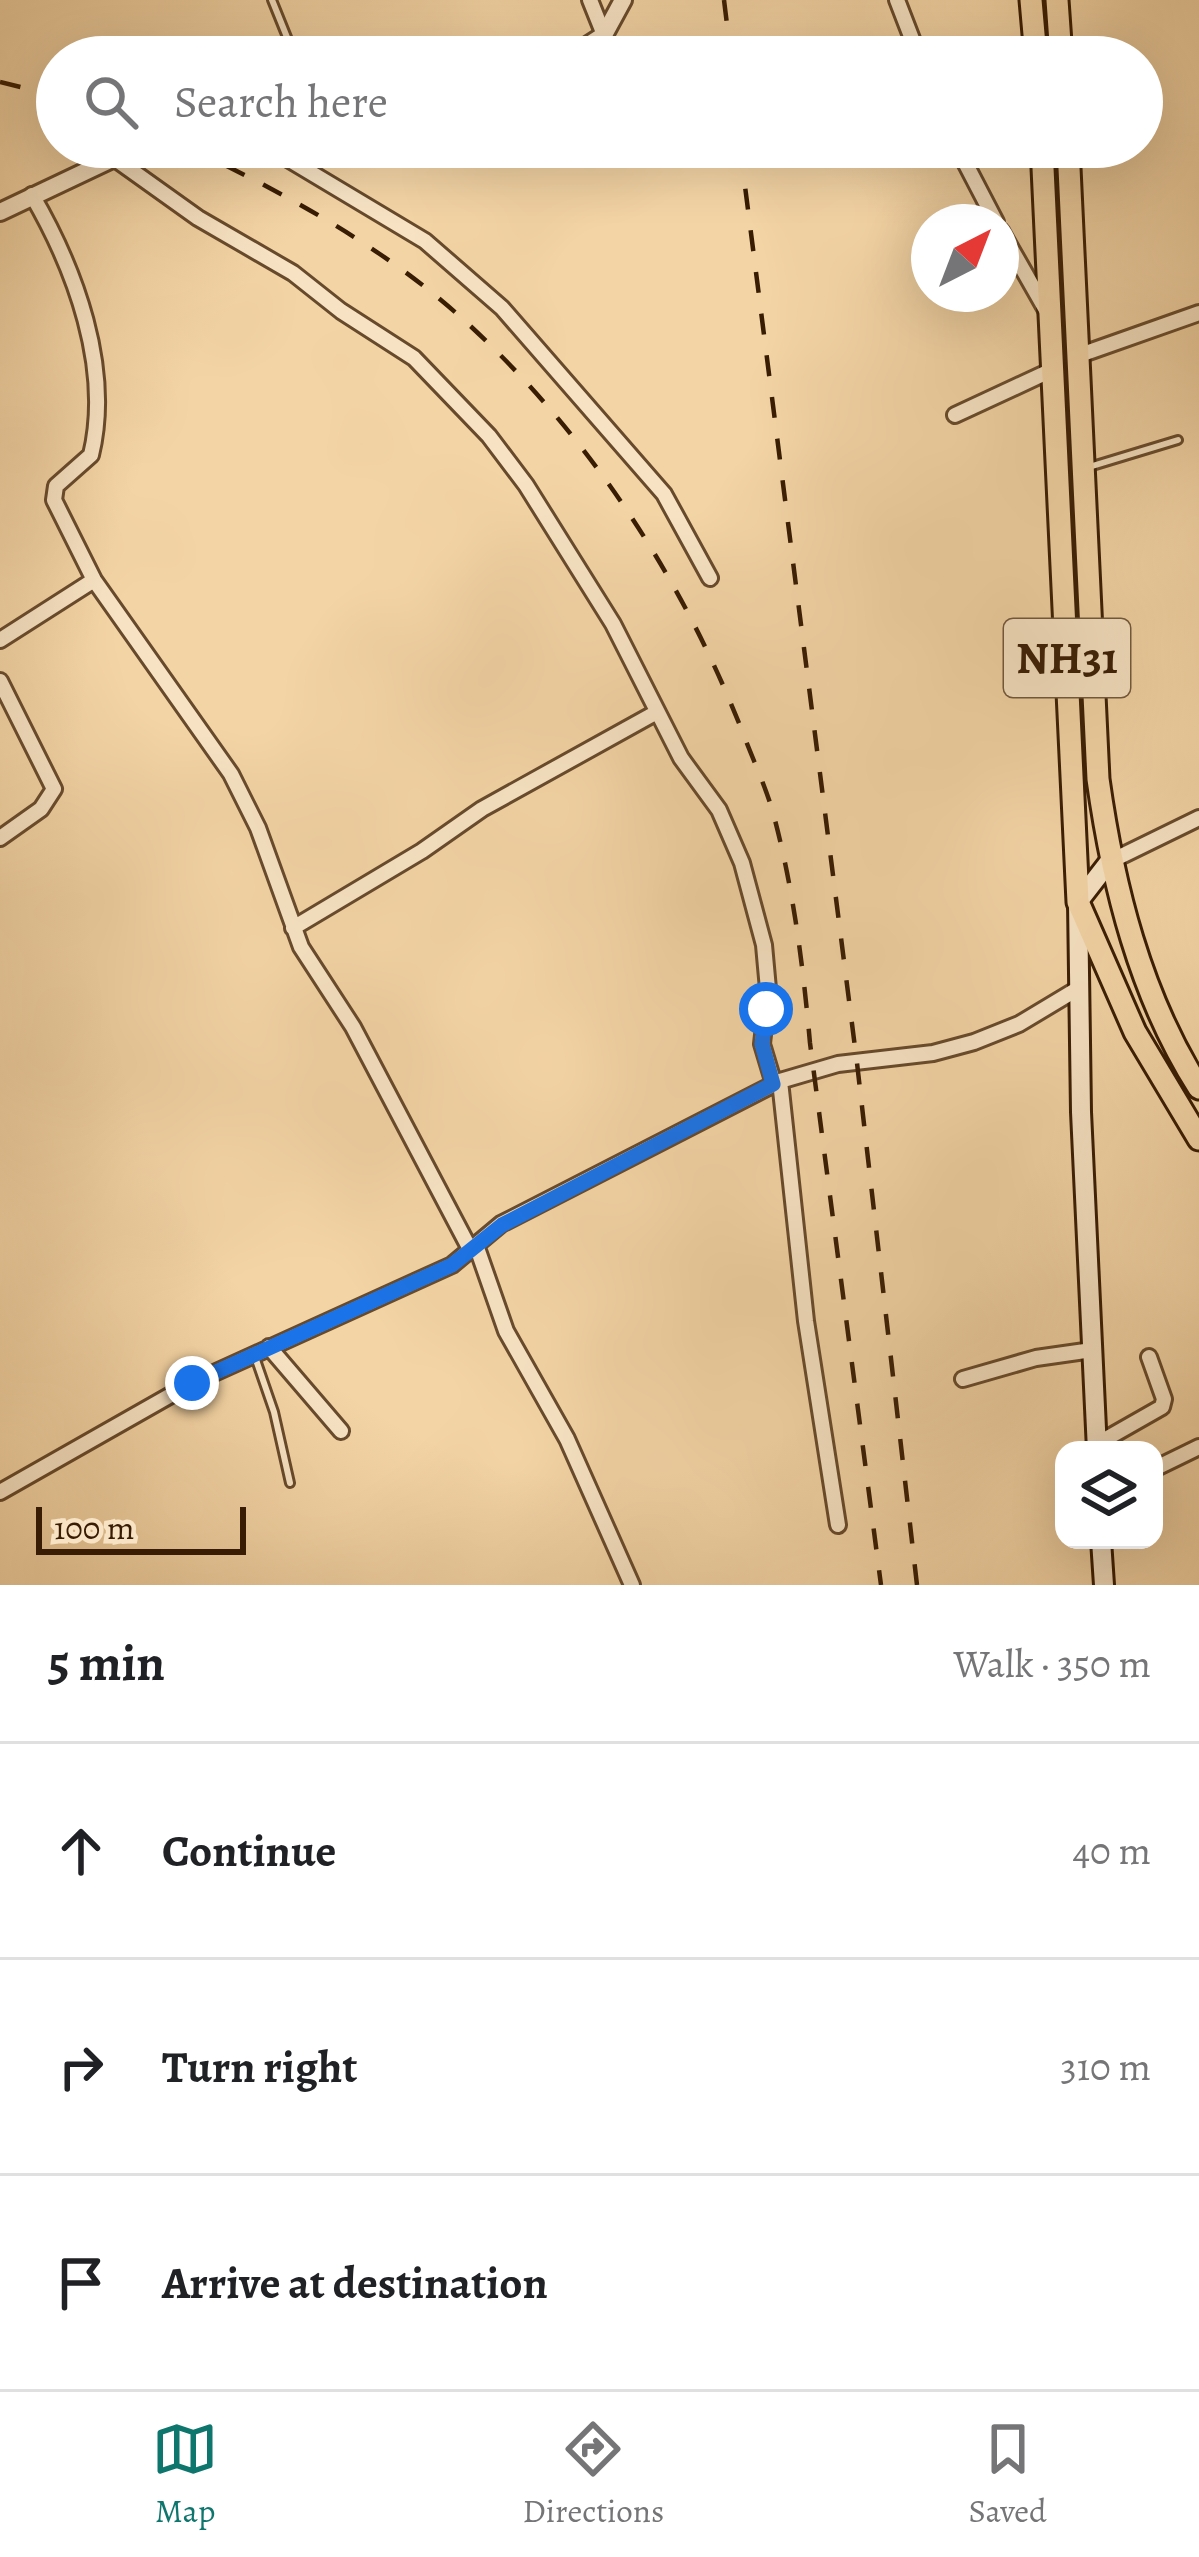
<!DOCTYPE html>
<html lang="en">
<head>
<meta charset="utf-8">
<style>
	body { margin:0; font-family:Alegreya,serif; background:#f2f2f2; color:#202124 }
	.controls { position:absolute; right:36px; bottom:36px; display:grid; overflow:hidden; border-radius:24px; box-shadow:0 12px 48px #0002 }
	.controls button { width:108px; height:108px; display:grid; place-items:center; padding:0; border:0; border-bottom:3px solid #e0e0e0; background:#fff; color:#202124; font:60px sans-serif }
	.compass { position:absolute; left:911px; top:204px; width:108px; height:108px; border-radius:50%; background:#fff; box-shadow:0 12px 48px #0002; rotate:42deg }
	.scale { position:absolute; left:36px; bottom:30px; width:210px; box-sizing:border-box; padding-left:12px; border:6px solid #381c03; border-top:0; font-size:33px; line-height:42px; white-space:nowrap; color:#381c03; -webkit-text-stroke:9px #f7e3c4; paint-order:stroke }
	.stop { position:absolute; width:36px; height:36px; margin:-27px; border:9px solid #1a73e8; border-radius:50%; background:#fff }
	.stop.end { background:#1a73e8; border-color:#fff; box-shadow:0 3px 12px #0008 }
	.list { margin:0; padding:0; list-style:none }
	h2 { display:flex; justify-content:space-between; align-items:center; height:156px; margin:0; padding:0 48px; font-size:51px }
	h2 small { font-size:39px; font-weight:400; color:#757577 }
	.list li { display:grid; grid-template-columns:78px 1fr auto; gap:36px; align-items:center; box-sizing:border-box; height:216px; padding:0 48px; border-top:3px solid #e0e0e0 }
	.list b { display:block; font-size:45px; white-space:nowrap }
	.list em { font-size:39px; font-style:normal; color:#757577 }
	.icon { flex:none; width:66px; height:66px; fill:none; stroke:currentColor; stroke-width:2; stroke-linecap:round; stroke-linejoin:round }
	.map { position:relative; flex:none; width:1199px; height:1585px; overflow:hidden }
	.search { position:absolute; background:#fff; box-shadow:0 12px 48px #0002; left:36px; right:36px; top:36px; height:132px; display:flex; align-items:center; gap:30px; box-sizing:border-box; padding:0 42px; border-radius:66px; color:#757577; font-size:45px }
	.sheet { height:804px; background:#fff }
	nav { display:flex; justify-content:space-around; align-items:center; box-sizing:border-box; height:168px; border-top:3px solid #e0e0e0; background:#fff; font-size:33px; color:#757577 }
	nav a { display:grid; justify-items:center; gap:6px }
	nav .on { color:#0f766e }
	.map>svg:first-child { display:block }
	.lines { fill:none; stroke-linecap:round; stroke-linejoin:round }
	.service-casing { stroke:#674a2c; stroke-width:12 }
	.minor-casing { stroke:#674a2c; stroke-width:20 }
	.tertiary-casing { stroke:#674a2c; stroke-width:22 }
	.secondary-casing { stroke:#381c03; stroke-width:24 }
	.trunk-casing { stroke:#381c03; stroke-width:27 }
	.service { stroke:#f7e3c4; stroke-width:6 }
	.minor { stroke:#f7e3c4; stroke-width:14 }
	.tertiary { stroke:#f7e3c4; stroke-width:16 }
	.secondary { stroke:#f7e3c4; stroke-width:18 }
	.trunk { stroke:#f3d4a5; stroke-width:21 }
	.rail { stroke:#381c03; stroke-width:4.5; stroke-dasharray:21 21; stroke-linecap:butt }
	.route { stroke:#1a73e8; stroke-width:15 }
	.labels { text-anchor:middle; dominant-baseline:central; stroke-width:9; stroke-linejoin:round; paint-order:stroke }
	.shield { fill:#f7e3c4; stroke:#71583d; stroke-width:3 }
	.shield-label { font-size:45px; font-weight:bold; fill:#381c03 }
</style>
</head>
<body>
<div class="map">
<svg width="1199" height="1585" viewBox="0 0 1199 1585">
	<rect width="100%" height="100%" fill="#f3d4a5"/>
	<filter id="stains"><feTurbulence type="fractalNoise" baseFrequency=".00167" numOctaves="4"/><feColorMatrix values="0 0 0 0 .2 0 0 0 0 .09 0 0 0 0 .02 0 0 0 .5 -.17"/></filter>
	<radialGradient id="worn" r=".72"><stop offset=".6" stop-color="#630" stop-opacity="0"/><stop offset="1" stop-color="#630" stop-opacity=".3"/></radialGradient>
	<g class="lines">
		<g class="service-casing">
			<path id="service" d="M272 0 295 57
				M1089 467 1178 440
				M255 1357 274 1412 290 1483"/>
		</g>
		<g class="minor-casing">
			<path id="minor" d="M590 0 604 35
				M897 0 919 57
				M268 147 425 241 502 308 664 494 710 578
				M957 147 996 222
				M114 158 198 218 293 273 341 311 414 358 489 436 526 485 613 624 681 758 719 810 742 863 764 945 768 989 762 1044 774 1084
				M32 195C75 269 112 368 91 455L56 486 54 500 94 580 231 774 258 828 301 947 353 1027 471 1251
				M1001 231 1046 310
				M1080 355 1199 313
				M955 415 1054 369
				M0 640 94 580
				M0 681 54 789 41 809 0 838
				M1109 862 1199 818
				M293 928 422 851 482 809 657 712
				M780 1081 806 1321 838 1525
				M476 1245 506 1331 567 1439 632 1585
				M269 1347 341 1431
				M963 1379 1036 1358 1092 1350
				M1097 1444 1162 1407 1164 1399 1149 1357
				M1154 1469 1199 1447
				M0 1492 192 1383 452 1265 501 1224 780 1081 838 1064 933 1053 974 1042 1019 1024 1079 988"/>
		</g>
		<g class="tertiary-casing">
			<path id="tertiary" d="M376 57 408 50 433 57
				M570 57 604 35 623 0
				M0 212 114 158 146 147"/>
		</g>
		<g class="secondary-casing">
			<path id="secondary" d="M1097 1450 1081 1112 1078 902 1109 862
				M1101 1540 1104 1585"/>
		</g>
		<g class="trunk-casing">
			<path id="trunk" d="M1031 0 1036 57
				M1057 0 1061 57
				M1042 147 1078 902 1135 1032 1199 1139
				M1068 147 1098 779C1113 886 1140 995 1199 1088"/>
		</g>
		<use href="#service" class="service"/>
		<use href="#minor" class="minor"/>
		<use href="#tertiary" class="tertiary"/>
		<use href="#secondary" class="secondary"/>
		<use href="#trunk" class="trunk"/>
		<path class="rail" d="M724 0 731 57
			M0 82 57 96
			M188 147C286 194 384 247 465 321 591 437 685 582 746 741 755 764 765 786 772 809 793 885 803 965 810 1043L881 1585
			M740 147 857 1063 917 1585"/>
	</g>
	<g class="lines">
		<path class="route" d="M192 1383 452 1265 502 1225 773 1084 762 1044 766 1009"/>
	</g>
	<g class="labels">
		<rect class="shield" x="1004" y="619" width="126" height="78" rx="9"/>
		<g class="shield-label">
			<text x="1067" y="658">NH31</text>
		</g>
	</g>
	<rect width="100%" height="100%" filter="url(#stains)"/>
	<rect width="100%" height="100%" fill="url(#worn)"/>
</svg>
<div class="controls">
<button><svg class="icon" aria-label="layers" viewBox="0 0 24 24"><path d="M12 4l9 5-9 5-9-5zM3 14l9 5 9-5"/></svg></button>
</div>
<svg class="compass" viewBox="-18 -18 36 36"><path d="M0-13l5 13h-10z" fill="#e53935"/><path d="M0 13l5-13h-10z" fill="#757577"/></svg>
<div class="scale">100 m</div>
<div class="stop" style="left:766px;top:1009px"></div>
<div class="stop end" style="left:192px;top:1383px"></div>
<div class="search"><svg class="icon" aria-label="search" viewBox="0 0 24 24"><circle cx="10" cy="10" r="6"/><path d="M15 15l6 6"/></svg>Search here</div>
</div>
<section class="sheet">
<h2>5 min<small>Walk · 350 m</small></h2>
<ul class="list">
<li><svg class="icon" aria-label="ahead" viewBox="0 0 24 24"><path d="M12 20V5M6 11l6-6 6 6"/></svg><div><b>Continue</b></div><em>40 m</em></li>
<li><svg class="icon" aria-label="right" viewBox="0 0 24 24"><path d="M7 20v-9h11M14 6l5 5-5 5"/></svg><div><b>Turn right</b></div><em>310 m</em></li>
<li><svg class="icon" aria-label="arrive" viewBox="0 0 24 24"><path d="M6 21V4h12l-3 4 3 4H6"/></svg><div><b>Arrive at destination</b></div></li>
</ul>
</section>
<nav>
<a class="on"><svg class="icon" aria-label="map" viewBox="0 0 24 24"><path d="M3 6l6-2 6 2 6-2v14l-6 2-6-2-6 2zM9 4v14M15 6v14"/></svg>Map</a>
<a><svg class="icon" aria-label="directions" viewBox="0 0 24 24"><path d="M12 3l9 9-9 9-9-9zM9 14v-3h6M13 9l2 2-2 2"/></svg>Directions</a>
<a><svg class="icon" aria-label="saved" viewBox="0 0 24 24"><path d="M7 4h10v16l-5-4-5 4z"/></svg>Saved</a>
</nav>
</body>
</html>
